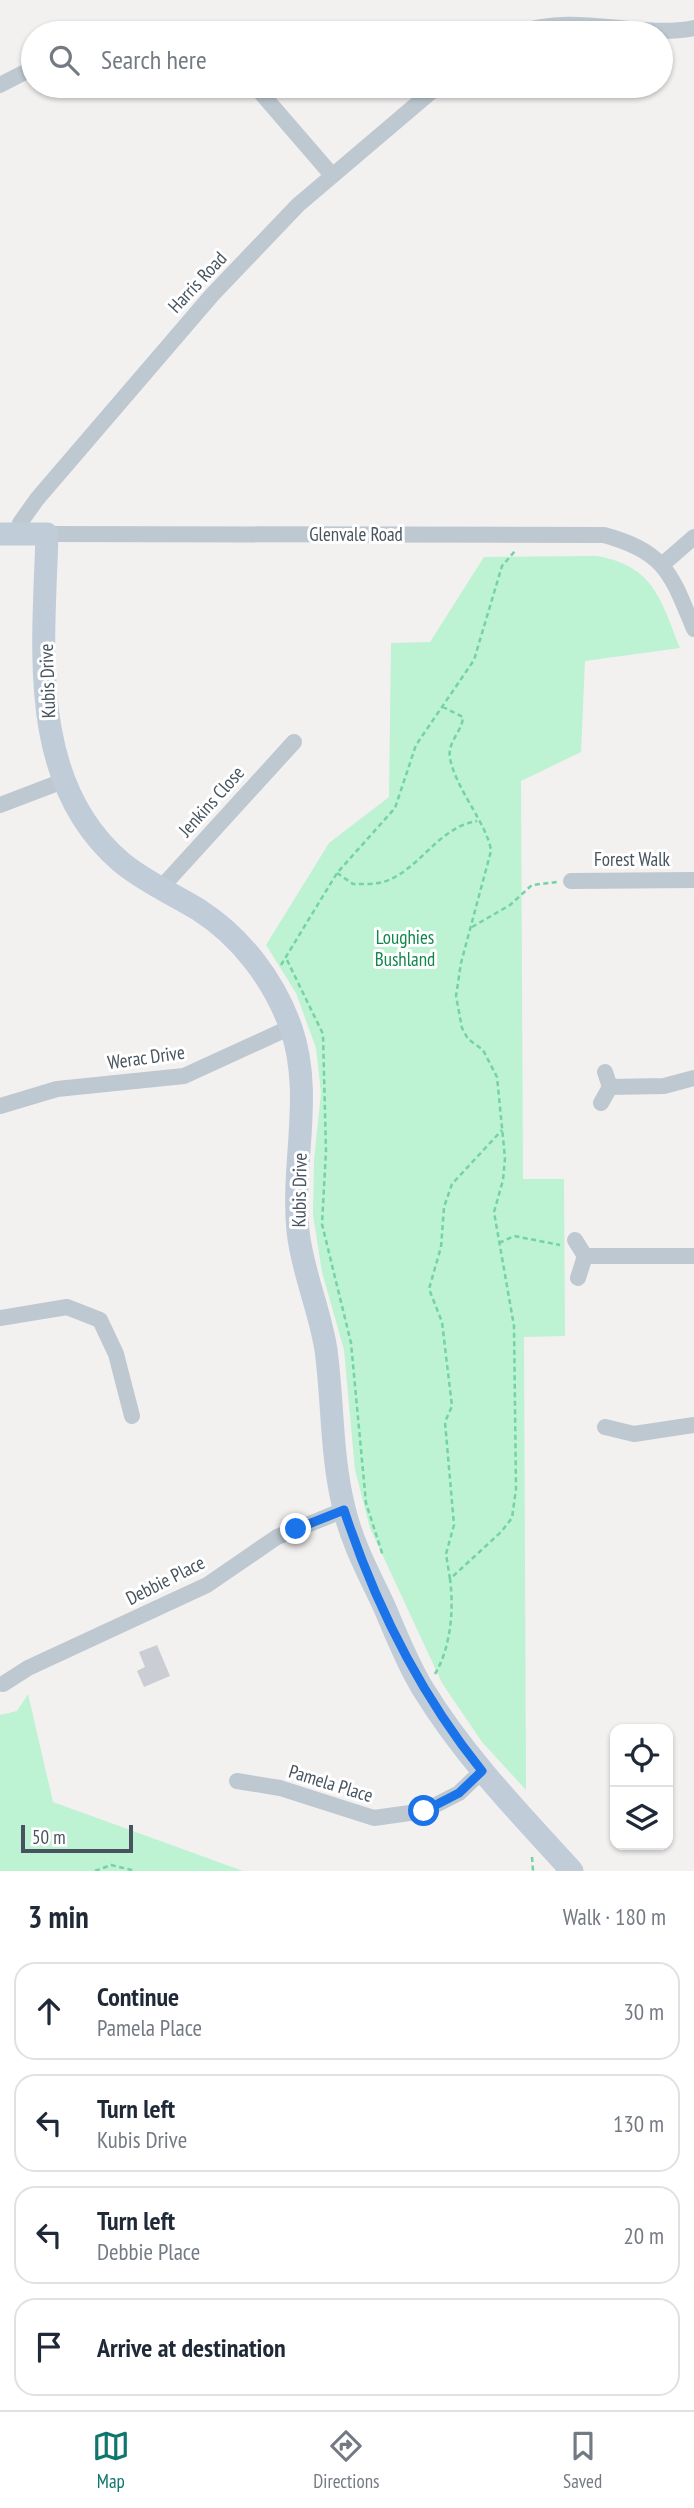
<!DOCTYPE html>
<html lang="en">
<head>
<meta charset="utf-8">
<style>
	body { margin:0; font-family:"PT Sans Narrow",sans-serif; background:#f6f6f7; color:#1f2937 }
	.controls { position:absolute; right:21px; bottom:21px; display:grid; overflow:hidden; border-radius:14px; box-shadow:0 2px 5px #0004 }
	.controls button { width:63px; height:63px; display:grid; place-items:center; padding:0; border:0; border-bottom:2px solid #e0e1e3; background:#fff; color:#1f2937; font:35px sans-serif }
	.scale { position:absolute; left:21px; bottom:18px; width:112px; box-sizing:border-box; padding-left:7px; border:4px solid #47545f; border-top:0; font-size:19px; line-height:24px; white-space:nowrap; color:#47545f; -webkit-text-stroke:5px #fff; paint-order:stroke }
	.stop { position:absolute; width:21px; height:21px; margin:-16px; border:5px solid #1a73e8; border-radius:50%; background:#fff }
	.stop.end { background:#1a73e8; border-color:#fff; box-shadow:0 2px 7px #0008 }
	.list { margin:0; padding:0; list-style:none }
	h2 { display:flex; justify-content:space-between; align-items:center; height:91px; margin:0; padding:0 28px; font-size:30px }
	h2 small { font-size:23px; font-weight:400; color:#747a83 }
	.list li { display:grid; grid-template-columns:46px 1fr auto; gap:21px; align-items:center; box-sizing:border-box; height:98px; margin:0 14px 14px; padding:0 14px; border:2px solid #e0e1e3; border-radius:21px }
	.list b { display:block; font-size:26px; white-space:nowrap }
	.list p { margin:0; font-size:23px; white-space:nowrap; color:#747a83 }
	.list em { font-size:23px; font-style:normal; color:#747a83 }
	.icon { flex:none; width:38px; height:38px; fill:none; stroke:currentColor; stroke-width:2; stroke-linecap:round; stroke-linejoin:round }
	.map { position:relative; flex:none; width:694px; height:1871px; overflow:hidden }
	.search { position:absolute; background:#fff; box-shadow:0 2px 5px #0004; left:21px; right:21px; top:21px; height:77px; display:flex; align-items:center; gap:18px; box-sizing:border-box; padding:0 24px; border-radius:38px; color:#747a83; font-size:26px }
	.sheet { height:539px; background:#fff }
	nav { display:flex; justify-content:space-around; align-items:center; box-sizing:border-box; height:98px; border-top:2px solid #e0e1e3; background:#fff; font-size:19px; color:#747a83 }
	nav a { display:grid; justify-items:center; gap:4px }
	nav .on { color:#0f766e }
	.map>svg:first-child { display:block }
	.green { fill:#bdf2d2 }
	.building { fill:#cacdd3 }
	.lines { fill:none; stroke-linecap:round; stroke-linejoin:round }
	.path { stroke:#73d3a4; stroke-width:2.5; stroke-dasharray:5 3.5; stroke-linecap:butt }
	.street { stroke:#bdc8d0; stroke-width:16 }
	.secondary { stroke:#c0ccd8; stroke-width:23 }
	.route { stroke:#1a73e8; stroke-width:9 }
	.labels { text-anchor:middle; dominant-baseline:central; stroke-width:6; stroke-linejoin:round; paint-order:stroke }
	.street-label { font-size:19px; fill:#47545f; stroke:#fff }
	.park-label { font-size:19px; fill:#11874d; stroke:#fff }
</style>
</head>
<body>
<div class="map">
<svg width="694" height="1871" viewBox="0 0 694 1871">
	<rect width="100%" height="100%" fill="#f3f0f0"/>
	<path class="green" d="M597 556C654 566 661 600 680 648L585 661 581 752 521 781 523 1179H564L565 1336 524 1337 526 1790 482 1742 442 1683 370 1528 355 1470 344 1350 322 1272 313 1215 314 1160 321 1093 316 1048 296 993 266 945 329 843 389 797 391 643 430 642 484 557Z
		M28 1694 53 1802 243 1871H0V1715L17 1711Z"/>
	<path class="building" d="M157 1645 170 1676 144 1687 137 1671 145 1667 139 1652Z"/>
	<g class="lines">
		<path class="path" d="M337 873 353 884C365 884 379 885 391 879 423 864 440 827 477 821
			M472 927 510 905 532 885 557 882
			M287 960 323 1034 326 1151 322 1224 351 1343 366 1503 383 1556
			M281 965 337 873 395 808 416 745 474 660 502 566 515 551
			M499 1243 514 1236 560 1245
			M450 1579 446 1554 454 1525 445 1422 452 1406 442 1322 429 1289 441 1247 444 1207 452 1184 502 1130
			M435 1674C451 1647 454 1609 450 1579L501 1532 512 1518 516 1489 514 1326 494 1212 503 1180 505 1158 497 1077 483 1050 468 1039 462 1028 456 996 461 963 491 851C488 825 455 788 450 758 447 742 462 732 463 717L441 706
			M532 1857 533 1871
			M95 1871 111 1865 136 1871"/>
		<path class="street" d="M114 33 147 29 175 33
			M518 33C576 12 636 39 694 28
			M0 85 33 68
			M255 86 331 174
			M20 534V523L37 499 212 295 298 205 438 86
			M47 534 604 535C666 552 671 574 694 629
			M663 564 694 537
			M0 805 63 781
			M571 881 694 880
			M160 889 294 742
			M610 1087 664 1086 694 1078
			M601 1103 610 1087 605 1072
			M0 1106 57 1089 184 1076 291 1027
			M575 1240 585 1256 578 1278
			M585 1256H694
			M0 1318 67 1307 100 1320 116 1354 132 1416
			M605 1427 634 1434 694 1425
			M3 1684 28 1668 207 1585 277 1537 344 1510
			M237 1781 280 1788 374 1818 424 1811 459 1793 482 1771"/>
		<path class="secondary" d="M0 534H47C44 645 26 781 121 862 145 882 173 894 199 910 241 937 274 980 291 1028 314 1094 291 1163 298 1231 302 1271 320 1310 326 1350 333 1402 331 1456 344 1508 352 1543 369 1574 384 1606 396 1634 407 1663 423 1689 464 1756 519 1813 572 1871"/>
	</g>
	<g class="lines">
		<path class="route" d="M296 1529 344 1510C375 1604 420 1694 482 1771L459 1793 424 1811"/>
	</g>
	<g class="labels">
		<g class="street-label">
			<text transform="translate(197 282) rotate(-47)">Harris Road</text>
			<text x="356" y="534">Glenvale Road</text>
			<text transform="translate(47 681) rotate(-92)">Kubis Drive</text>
			<text transform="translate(211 801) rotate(-48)">Jenkins Close</text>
			<text x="632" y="859">Forest Walk</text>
			<text transform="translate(146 1057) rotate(-8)">Werac Drive</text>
			<text transform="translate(299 1190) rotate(-89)">Kubis Drive</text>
			<text transform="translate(165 1580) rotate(-27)">Debbie Place</text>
			<text transform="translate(331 1783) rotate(17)">Pamela Place</text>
		</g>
		<g class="park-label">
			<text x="405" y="937">Loughies<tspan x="405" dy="22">Bushland</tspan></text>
		</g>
	</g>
</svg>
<div class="controls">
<button><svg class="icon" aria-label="locate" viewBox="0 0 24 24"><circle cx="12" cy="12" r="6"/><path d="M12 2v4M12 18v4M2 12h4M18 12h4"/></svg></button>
<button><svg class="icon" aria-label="layers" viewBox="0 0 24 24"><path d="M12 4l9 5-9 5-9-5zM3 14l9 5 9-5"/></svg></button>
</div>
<div class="scale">50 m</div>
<div class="stop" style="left:424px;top:1811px"></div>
<div class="stop end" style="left:296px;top:1529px"></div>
<div class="search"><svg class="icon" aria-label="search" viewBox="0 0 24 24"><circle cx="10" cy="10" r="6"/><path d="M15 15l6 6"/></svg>Search here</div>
</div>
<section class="sheet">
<h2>3 min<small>Walk · 180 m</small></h2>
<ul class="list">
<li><svg class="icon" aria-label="ahead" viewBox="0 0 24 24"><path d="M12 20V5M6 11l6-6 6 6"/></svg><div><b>Continue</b><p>Pamela Place</p></div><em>30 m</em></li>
<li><svg class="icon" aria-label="left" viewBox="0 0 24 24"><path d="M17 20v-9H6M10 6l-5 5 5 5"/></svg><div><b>Turn left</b><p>Kubis Drive</p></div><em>130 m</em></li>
<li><svg class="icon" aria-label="left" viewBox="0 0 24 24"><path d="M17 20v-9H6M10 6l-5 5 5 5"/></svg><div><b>Turn left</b><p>Debbie Place</p></div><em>20 m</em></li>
<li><svg class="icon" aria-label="arrive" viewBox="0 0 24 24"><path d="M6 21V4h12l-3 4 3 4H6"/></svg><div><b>Arrive at destination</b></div></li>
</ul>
</section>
<nav>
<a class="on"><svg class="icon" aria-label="map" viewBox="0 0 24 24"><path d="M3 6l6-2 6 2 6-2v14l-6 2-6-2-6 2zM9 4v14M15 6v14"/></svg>Map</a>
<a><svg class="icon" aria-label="directions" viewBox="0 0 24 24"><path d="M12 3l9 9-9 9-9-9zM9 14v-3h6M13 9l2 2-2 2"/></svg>Directions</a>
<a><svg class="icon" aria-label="saved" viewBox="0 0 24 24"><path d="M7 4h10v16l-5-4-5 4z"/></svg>Saved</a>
</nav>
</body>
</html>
